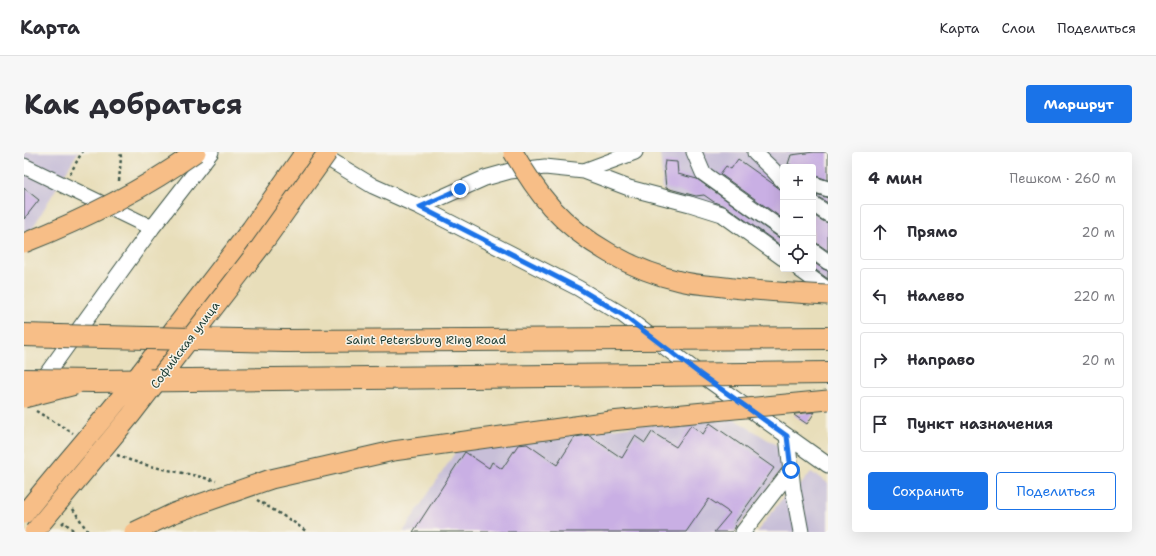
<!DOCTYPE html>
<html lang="ru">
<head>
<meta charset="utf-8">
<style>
	body { margin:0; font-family:"Shantell Sans",sans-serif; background:#f7f7f7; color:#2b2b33 }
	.controls { position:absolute; right:12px; top:12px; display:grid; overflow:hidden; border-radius:4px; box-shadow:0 4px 16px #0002 }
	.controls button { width:36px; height:36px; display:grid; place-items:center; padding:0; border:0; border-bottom:1px solid #e1e1e2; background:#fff; color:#2b2b33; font:20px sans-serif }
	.stop { position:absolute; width:12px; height:12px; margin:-9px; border:3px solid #1a73e8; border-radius:50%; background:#fff }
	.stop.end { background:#1a73e8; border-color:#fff; box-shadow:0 1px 4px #0008 }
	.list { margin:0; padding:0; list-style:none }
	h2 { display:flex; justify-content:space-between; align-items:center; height:52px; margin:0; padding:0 16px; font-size:17px }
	h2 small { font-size:13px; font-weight:400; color:#7c7c81 }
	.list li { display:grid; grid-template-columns:26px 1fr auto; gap:12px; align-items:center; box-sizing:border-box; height:56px; margin:0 8px 8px; padding:0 8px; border:1px solid #e1e1e2; border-radius:4px }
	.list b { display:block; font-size:15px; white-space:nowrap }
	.list em { font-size:13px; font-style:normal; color:#7c7c81 }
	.actions { display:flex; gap:8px; padding:12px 16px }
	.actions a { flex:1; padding:9px 0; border:1px solid #1a73e8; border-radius:4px; text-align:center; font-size:14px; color:#1a73e8 }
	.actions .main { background:#1a73e8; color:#fff }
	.icon { flex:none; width:22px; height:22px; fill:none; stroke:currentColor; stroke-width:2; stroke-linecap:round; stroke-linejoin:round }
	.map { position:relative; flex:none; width:804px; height:380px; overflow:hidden; border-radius:4px }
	header { display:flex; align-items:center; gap:24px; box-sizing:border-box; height:56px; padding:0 20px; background:#fff; border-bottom:1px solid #e1e1e2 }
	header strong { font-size:19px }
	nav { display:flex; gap:22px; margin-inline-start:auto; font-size:14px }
	.intro { display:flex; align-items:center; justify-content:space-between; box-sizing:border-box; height:96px; padding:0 24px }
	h1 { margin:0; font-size:28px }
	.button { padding:10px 18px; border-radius:4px; background:#1a73e8; color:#fff; font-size:14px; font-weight:700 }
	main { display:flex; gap:24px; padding:0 24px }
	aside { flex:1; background:#fff; border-radius:4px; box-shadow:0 4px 16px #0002 }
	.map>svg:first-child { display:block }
	.industrial { fill:#c8bfd8 }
	.building { fill:#c9afe4 }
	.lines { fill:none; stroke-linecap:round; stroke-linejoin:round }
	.minor-casing { stroke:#3d5548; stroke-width:17 }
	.major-casing { stroke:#3d5548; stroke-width:21 }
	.highway-casing { stroke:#3d5548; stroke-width:24 }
	.path { stroke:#3d5548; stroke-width:2.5; stroke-dasharray:3 3; stroke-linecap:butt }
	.minor { stroke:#fff; stroke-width:15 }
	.major { stroke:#f7be87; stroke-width:19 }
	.highway { stroke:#f7be87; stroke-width:22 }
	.major-bridge-casing { stroke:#3d5548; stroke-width:21; stroke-linecap:butt }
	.highway-bridge-casing { stroke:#3d5548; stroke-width:24; stroke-linecap:butt }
	.major-bridge { stroke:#f7be87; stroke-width:19 }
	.highway-bridge { stroke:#f7be87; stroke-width:22 }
	.route { stroke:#1a73e8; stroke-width:5 }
	.labels { text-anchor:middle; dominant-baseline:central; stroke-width:3; stroke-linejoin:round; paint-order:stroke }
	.street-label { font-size:12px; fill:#1f3d34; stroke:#f7f3e8 }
</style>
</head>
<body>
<header>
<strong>Карта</strong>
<nav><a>Карта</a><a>Слои</a><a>Поделиться</a></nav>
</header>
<div class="intro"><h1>Как добраться</h1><a class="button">Маршрут</a></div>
<main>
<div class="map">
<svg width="804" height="380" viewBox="0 0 804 380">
	<rect width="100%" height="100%" fill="#f7f3e8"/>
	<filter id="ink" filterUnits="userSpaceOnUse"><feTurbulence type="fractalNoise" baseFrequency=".025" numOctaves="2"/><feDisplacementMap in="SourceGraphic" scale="8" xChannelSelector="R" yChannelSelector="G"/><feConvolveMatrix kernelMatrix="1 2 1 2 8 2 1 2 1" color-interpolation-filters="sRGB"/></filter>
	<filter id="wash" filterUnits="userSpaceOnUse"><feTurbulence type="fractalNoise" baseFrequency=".012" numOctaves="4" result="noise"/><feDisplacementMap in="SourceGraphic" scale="16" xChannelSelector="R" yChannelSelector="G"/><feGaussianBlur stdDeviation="0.9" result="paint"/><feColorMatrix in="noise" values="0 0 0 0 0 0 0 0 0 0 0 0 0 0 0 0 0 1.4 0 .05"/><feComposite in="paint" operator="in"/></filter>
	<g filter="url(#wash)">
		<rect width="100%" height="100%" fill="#e8deba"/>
		<path class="industrial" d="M0 0H54L8 77 0 80Z
			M636 0H804V135L780 117H789V15H759V102L639 38Z
			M705 264 759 297V316L711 380H379L436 293Z
			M787 320 804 331V380H733L763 340 775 335Z"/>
		<g id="blocks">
			<path class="building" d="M790 0H804V28L789 23V15H772L764 12 767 3Z
				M714 7 759 39V67L696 22 702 14 707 17Z
				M641 9 653 10 654 22 673 27 754 85 759 87V95L703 55 690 50 680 43 672 44 642 36 640 15Z
				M0 36 15 48 0 67Z
				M789 41 804 46V51L794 45 789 43Z
				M789 63 799 69 804 71V99L794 92 789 90Z
				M789 110 799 117 804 119V127L789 116Z
				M791 260 783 272 770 263 771 262Z
				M686 271 750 316 710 372 712 374 708 380H690L706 361 685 347 662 380H389L441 300 465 316 468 310 478 317 494 293 503 292 533 313 551 285 564 283 598 306 611 284 621 291 628 280 652 295 667 273 679 282Z"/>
		</g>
	</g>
	<g filter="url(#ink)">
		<use href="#blocks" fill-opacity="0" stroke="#3d5548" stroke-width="1"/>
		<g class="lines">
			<g class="minor-casing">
				<path id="minor" d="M293 0 349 34 396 55 554 136 599 163 676 222 804 313
					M670 0 679 21 759 78
					M731 1 749 18 759 29
					M0 14 128 76
					M560 19 611 0
					M789 32 804 37
					M789 52 804 62
					M396 55 461 26 486 19 521 15 560 19 605 36 666 52 698 62 759 106
					M789 99 804 110
					M775 117 804 138
					M14 234 128 76 187 0
					M763 284 769 337 777 380
					M719 380 767 318"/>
			</g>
			<g class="major-casing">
				<path id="major" d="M117 220 227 77 281 0"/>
			</g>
			<g class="highway-casing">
				<path id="highway" d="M0 183 34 184"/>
			</g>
			<path class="path" d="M46 22 58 0
				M95 29 97 5 96 0
				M12 259 49 281
				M93 303C124 317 159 319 192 329
				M233 348 271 371 283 380
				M49 357 64 380
				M38 372 40 370 51 380"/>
			<use href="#minor" class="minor"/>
			<use href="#major" class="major"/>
			<use href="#highway" class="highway"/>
			<g class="major-bridge-casing">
				<path id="major-bridge" d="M489 0C500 19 512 38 527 55 560 91 608 118 656 129 668 132 680 133 692 134 729 139 767 141 804 143
					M0 91C61 67 119 38 172 0
					M0 246 51 233
					M0 362C38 314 79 269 117 220
					M10 380 107 263 235 97 304 0
					M110 380 150 361 247 327 369 299 587 269 804 248"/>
			</g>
			<g class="highway-bridge-casing">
				<path id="highway-bridge" d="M34 184 261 189 804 186
					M0 228 69 229 804 221"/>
			</g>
			<use href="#major-bridge" class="major-bridge"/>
			<use href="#highway-bridge" class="highway-bridge"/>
		</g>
	</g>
	<g class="lines" filter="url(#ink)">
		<path class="route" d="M436 37 396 55 554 136 599 163 676 222 763 284 767 318"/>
	</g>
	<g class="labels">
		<g class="street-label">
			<text x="402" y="188">Saint Petersburg Ring Road</text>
			<text transform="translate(161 193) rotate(-53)">Софийская улица</text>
		</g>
	</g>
</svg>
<div class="controls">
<button>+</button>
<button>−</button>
<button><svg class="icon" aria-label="locate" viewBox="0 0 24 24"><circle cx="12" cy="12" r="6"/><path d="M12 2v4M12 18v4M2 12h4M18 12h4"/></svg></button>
</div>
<div class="stop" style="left:767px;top:318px"></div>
<div class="stop end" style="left:436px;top:37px"></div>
</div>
<aside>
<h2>4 мин<small>Пешком · 260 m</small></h2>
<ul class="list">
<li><svg class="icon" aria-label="ahead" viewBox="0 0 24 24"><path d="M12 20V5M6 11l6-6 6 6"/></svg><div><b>Прямо</b></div><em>20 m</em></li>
<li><svg class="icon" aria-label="left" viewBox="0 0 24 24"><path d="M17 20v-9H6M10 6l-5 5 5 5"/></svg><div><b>Налево</b></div><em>220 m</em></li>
<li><svg class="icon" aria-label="right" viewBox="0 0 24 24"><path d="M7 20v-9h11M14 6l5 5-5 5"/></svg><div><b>Направо</b></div><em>20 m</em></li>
<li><svg class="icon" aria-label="arrive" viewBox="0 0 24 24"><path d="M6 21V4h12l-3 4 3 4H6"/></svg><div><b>Пункт назначения</b></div></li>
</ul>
<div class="actions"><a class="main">Сохранить</a><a>Поделиться</a></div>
</aside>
</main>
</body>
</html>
